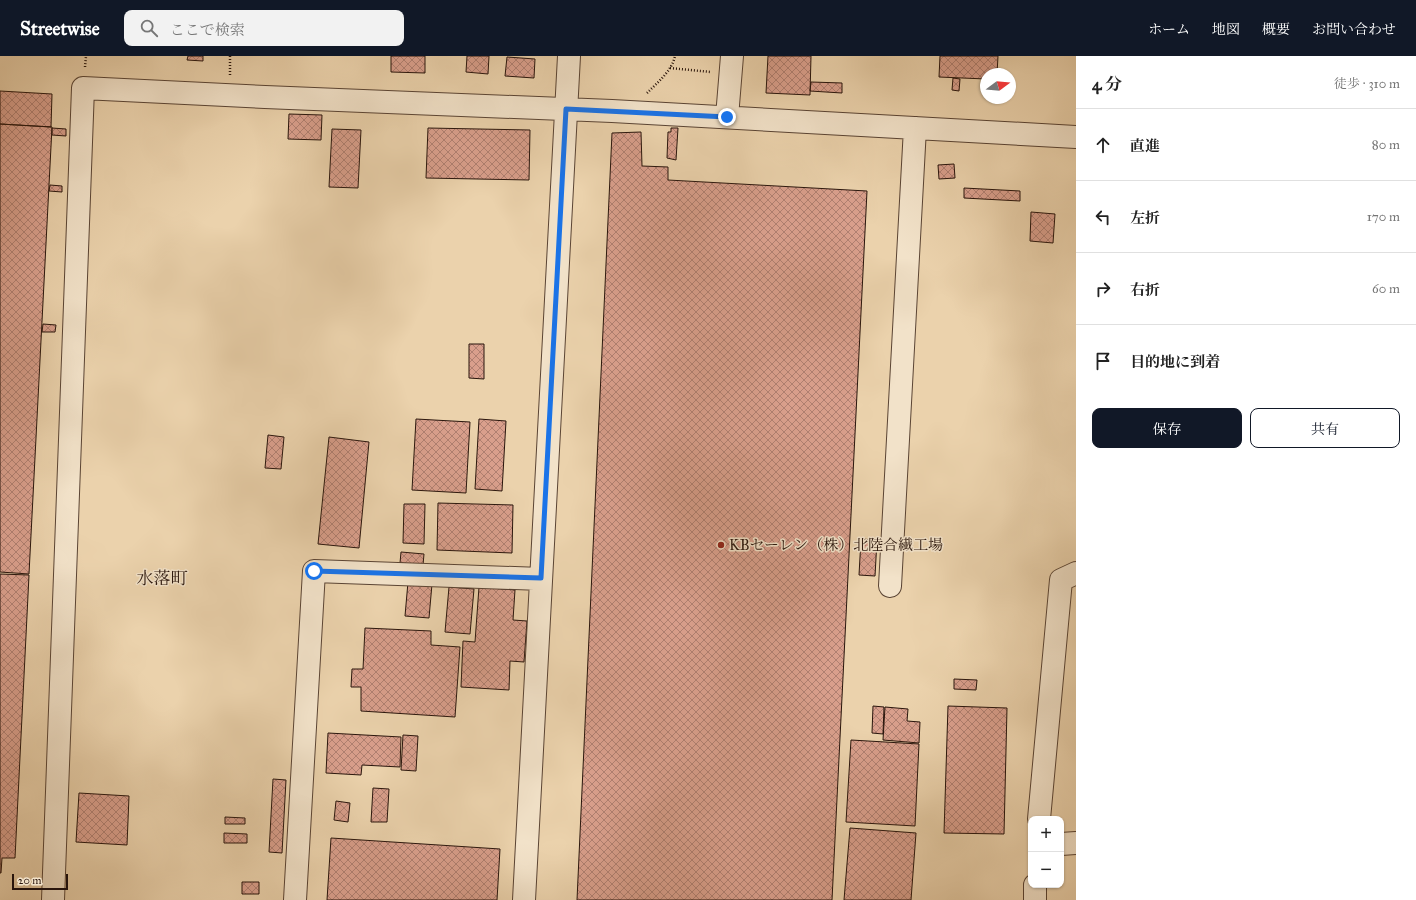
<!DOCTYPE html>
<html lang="ja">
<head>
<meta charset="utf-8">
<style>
	body { margin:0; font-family:"IM FELL Great Primer","Noto Serif JP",serif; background:#f2f2f2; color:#222 }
	.controls { position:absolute; right:12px; bottom:12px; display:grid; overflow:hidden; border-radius:8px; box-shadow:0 1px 3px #0004 }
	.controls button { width:36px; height:36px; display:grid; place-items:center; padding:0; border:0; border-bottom:1px solid #e0e0e0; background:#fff; color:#222; font:20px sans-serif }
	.compass { position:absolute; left:980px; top:12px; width:36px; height:36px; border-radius:50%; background:#fff; box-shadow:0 1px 3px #0004; rotate:74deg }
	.scale { position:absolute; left:12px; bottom:10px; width:56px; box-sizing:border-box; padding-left:4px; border:2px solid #29150c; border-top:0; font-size:11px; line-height:14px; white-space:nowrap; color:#29150c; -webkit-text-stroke:3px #f2e2c9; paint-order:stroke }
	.stop { position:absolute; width:12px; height:12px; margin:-9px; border:3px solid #1a73e8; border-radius:50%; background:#fff }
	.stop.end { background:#1a73e8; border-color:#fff; box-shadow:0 1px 4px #0008 }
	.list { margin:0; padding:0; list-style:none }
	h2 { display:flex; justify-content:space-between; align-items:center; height:52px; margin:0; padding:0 16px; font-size:17px }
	h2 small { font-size:13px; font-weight:400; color:#767676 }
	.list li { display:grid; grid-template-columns:26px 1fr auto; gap:12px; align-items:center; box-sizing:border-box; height:72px; padding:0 16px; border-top:1px solid #e0e0e0 }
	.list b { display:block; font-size:15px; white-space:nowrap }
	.list em { font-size:13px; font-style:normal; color:#767676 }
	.actions { display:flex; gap:8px; padding:12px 16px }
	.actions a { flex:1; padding:9px 0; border:1px solid #111827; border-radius:8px; text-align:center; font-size:14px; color:#111827 }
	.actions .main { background:#111827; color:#fff }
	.icon { flex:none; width:22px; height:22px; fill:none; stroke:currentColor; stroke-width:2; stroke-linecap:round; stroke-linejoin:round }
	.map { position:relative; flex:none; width:1076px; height:844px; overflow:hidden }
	header { display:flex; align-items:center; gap:24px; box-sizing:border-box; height:56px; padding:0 20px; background:#111827; color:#fff }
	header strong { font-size:19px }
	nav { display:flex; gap:22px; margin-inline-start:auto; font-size:14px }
	.search { width:280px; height:36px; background:#f2f2f2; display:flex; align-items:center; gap:10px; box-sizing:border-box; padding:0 14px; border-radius:8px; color:#767676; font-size:15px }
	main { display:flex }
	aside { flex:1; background:#fff }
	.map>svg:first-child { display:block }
	.building { fill:url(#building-cross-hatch); stroke:#29150c }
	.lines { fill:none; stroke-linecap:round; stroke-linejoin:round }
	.minor-casing { stroke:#5a4434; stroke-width:24 }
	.path { stroke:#29150c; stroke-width:2.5; stroke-dasharray:1 2; stroke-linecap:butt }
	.minor { stroke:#f2e2c9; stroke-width:22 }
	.route { stroke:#1a73e8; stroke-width:5 }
	.poi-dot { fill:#8f2418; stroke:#f2e2c9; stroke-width:1.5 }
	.labels { text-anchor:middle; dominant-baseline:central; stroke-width:3; stroke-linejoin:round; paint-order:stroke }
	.poi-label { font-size:15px; fill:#29150c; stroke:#f2e2c9; text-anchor:start }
	.quarter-label { font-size:17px; fill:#29150c; stroke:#f2e2c9 }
</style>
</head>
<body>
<header>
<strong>Streetwise</strong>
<div class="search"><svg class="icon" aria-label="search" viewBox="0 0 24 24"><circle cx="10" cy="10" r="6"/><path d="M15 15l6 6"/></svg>ここで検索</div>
<nav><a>ホーム</a><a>地図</a><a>概要</a><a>お問い合わせ</a></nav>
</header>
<main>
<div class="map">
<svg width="1076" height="844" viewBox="0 0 1076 844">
	<defs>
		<pattern id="building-cross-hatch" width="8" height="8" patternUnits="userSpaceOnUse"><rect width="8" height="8" fill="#d99f8c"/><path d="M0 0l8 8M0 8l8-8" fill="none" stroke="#b08071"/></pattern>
	</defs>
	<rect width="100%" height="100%" fill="#ebd2ac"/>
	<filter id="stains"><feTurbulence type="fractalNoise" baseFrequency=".005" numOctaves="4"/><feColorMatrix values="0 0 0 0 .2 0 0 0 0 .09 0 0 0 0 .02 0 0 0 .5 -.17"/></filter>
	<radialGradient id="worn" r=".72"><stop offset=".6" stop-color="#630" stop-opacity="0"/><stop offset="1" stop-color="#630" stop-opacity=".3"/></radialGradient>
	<path class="building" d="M188 0H203V5L187 4Z
		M391 0H425V17L391 16Z
		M467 0H489L488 18 466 16Z
		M768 0H811L810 39 766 37Z
		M940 0H998L997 18H986V23L939 21Z
		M507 1 535 3 534 22 505 20Z
		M953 22 960 23 959 35 952 34Z
		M811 26 842 27V37L810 35Z
		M0 35 52 38 51 71 0 68Z
		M289 58 322 59 321 84 288 83Z
		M0 68 52 71 29 518 0 516Z
		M52 72 66 73V80L52 79Z
		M428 72 530 74 529 124 426 122Z
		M671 72H678L676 104 667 102 668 76H671Z
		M332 73 361 74 358 132 329 131Z
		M641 76 642 110 668 111V124L867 135 832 844H577L612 77Z
		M954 108 955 122 939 123 938 109Z
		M50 129 62 130V136L49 135Z
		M964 132 1020 135V145L964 142Z
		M1031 156 1055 158 1053 187 1030 185Z
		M43 268 56 269 55 276H42Z
		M469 288H484V323L469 322Z
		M416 363 470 366 466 437 412 434Z
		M479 363 506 365 502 435 475 433Z
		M268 379 284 381 281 413 265 412Z
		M329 381 369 386 359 492 318 488Z
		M438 447 513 449 512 497 437 494Z
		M404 448H425L424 488 403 487Z
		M861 483 877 484 875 520 859 519Z
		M401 496 424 498 423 509 400 507Z
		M0 518 29 519 15 802H2L1 817H0Z
		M408 526 432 528 429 562 405 560Z
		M449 531 474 533 470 578 445 576Z
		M479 531 515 534 513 564 527 565 524 606 510 605 509 634 461 631 463 585 475 586Z
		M365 572 431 575V589L460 591 455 661 361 655V631H351L352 613H363Z
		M954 623 977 624 976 634 954 633Z
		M873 650 884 651 883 678 872 677Z
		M948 650 1007 652 1004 778 944 777Z
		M885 651 908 653 907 665 920 666 919 687 883 684Z
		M328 677 401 681 400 711 362 709 361 719 326 717Z
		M403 679 418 680 416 715 401 714Z
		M851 684 919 688 915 770 846 766Z
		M273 723 286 724 282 797 269 796Z
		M373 732 389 733 387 766H371Z
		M79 737 129 740 127 789 76 786Z
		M336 745 350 747 348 766 334 764Z
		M225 761 245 762V768H225Z
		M850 772 916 777 911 844H844Z
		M224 777 247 778V787H224Z
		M331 782 500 793 497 844H327Z
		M242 826H259V838H242Z"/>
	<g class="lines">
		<g class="minor-casing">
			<path id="minor" d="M727 61 732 0
				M890 530 915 72
				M1039 763 1061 524 1076 517
				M1061 788 1076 787
				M53 844 83 32 265 41 612 55 1076 81
				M295 844 314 515 541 523
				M524 844 569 0
				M1035 844V829"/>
		</g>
		<path class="path" d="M85 11 86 0
			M670 12 711 16
			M230 19V0
			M647 37C657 27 672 15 675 0"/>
		<use href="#minor" class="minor"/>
	</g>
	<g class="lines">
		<path class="route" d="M314 515 541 522 566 53 727 61"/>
	</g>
	<circle class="poi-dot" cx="721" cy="489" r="4"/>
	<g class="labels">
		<g class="poi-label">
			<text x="729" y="489">KBセーレン（株）北陸合繊工場</text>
		</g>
		<g class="quarter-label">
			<text x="162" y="522">水落町</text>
		</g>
	</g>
	<rect width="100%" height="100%" filter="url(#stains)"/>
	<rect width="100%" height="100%" fill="url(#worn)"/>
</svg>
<div class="controls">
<button>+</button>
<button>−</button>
</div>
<svg class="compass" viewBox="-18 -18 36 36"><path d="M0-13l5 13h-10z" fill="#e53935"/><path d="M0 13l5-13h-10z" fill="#767676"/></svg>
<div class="scale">20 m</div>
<div class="stop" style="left:314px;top:515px"></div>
<div class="stop end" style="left:727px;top:61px"></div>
</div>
<aside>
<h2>4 分<small>徒歩 · 310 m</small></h2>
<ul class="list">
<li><svg class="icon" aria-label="ahead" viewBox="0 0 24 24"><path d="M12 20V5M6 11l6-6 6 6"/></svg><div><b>直進</b></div><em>80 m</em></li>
<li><svg class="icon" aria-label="left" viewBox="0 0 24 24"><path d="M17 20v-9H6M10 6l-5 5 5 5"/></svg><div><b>左折</b></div><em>170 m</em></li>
<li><svg class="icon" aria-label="right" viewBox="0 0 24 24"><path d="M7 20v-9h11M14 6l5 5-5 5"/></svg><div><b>右折</b></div><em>60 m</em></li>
<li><svg class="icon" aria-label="arrive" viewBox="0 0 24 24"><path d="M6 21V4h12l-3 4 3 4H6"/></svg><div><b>目的地に到着</b></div></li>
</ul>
<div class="actions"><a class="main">保存</a><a>共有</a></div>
</aside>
</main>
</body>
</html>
